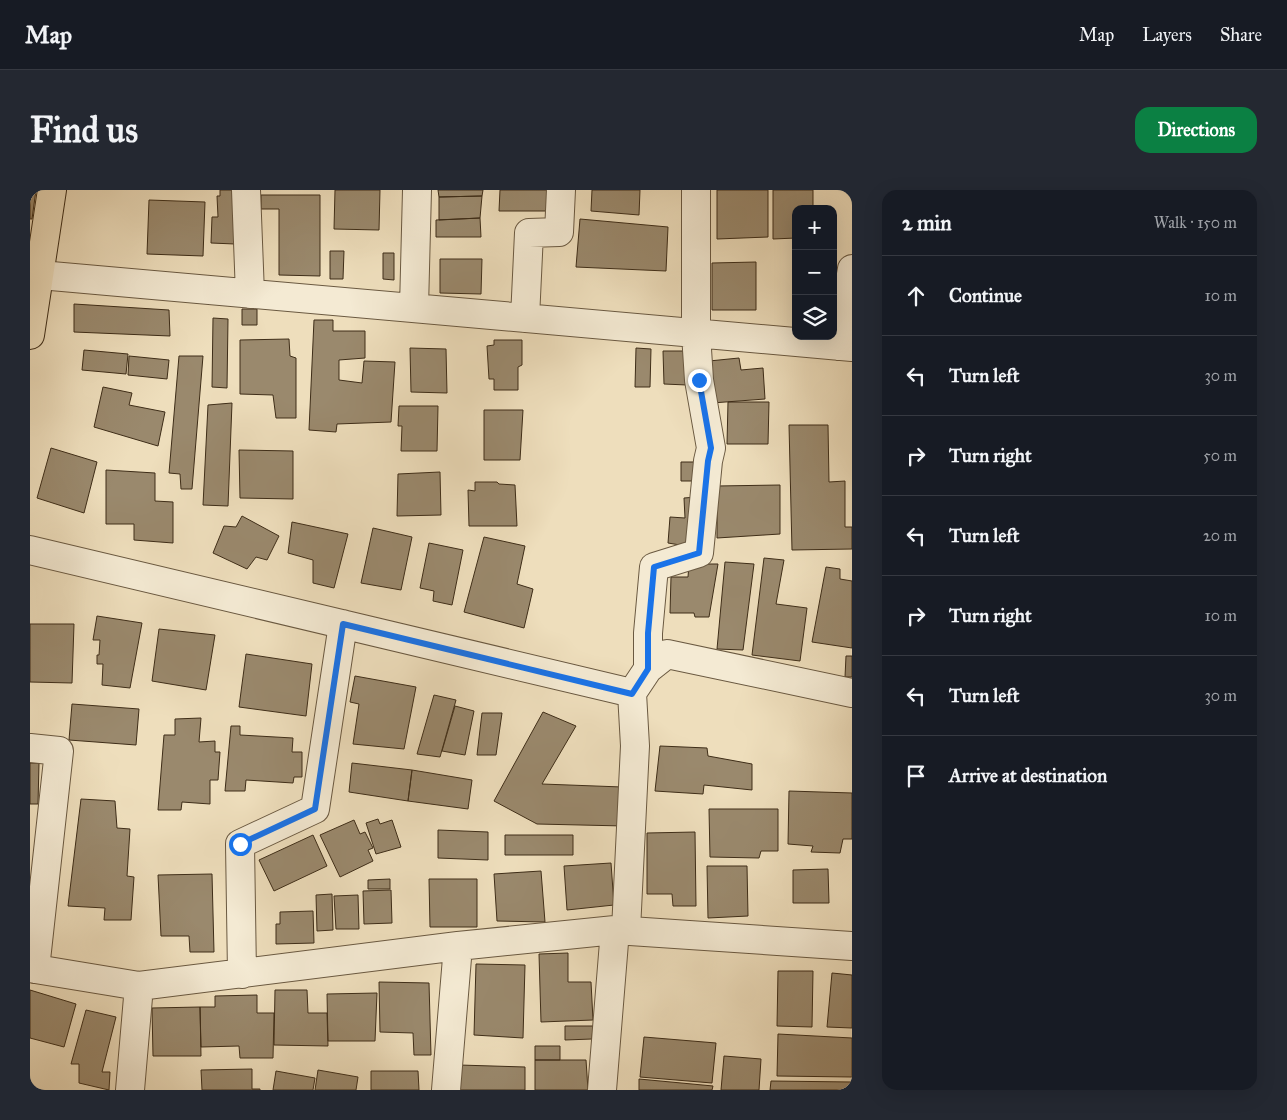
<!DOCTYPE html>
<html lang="en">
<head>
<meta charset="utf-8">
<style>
	body { margin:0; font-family:"IM FELL Great Primer",serif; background:#242831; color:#f1f3f6 }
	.controls { position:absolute; right:15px; top:15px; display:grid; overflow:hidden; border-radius:10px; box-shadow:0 5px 20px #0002 }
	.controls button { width:45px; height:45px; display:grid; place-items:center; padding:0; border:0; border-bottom:1px solid #363941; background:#171b24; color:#f1f3f6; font:25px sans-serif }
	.stop { position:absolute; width:15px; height:15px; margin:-11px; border:4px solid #1a73e8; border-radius:50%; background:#fff }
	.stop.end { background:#1a73e8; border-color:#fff; box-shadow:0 1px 5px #0008 }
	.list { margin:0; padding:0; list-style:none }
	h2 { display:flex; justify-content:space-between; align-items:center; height:65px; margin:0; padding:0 20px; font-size:21px }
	h2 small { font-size:16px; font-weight:400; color:#9ea1a6 }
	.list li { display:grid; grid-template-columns:32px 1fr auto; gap:15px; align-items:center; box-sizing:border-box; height:80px; padding:0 20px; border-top:1px solid #363941 }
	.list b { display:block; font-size:19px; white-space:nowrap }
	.list em { font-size:16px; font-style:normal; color:#9ea1a6 }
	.icon { flex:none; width:28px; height:28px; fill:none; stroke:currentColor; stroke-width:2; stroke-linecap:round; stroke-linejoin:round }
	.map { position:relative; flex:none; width:822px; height:900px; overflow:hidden; border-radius:15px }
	header { display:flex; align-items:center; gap:30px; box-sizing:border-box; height:70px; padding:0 25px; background:#171b24; border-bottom:1px solid #363941 }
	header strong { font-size:24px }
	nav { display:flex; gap:28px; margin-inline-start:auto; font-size:18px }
	.intro { display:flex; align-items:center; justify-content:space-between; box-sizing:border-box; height:120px; padding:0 30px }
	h1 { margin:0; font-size:35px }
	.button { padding:12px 22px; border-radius:15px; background:#0b8043; color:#fff; font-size:18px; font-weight:700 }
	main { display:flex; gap:30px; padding:0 30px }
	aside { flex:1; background:#171b24; border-radius:15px; box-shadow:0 5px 20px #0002 }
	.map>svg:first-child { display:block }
	.building { fill:#9a896d; stroke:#3e2d18 }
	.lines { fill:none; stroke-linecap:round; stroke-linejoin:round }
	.minor-casing { stroke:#6a5941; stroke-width:30 }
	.major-casing { stroke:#3e2d18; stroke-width:30 }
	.minor { stroke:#f4ead3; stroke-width:28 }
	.major { stroke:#eedebc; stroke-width:28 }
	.route { stroke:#1a73e8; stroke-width:6 }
</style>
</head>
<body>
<header>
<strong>Map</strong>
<nav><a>Map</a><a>Layers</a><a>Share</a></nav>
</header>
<div class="intro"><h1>Find us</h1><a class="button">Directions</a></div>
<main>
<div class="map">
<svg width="822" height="900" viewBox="0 0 822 900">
	<rect width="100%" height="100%" fill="#eedebc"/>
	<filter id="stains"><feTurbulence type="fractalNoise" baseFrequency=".004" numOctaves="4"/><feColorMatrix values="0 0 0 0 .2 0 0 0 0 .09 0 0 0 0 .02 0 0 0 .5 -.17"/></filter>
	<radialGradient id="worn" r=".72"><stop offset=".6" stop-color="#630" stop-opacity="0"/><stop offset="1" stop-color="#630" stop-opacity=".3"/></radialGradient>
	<path class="building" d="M0 0H6L2 29H0Z
		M190 0H204L205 54 181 53 182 27H188L187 6H190Z
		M305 0H350L349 40 304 39Z
		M408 0H453L452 6 409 7Z
		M470 0H520L519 21H469Z
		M562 0H610L609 25 561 21Z
		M687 0H738V47L687 49Z
		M743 0H783V19H766V48L743 49Z
		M231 5H290V86L249 85V19H231Z
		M452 6 450 28 409 30V7Z
		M119 10 175 12 173 66 117 64Z
		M450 28 451 47H406V30Z
		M550 29 638 37 636 81 546 77Z
		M300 61H314L313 89H300Z
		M353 63H364V90L353 89Z
		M410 69H452L451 104 410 103Z
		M726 72V120H682V73Z
		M44 114 139 120 140 146 44 142Z
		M212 119H227V135H212Z
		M183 128 198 129 197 198 182 197Z
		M284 130H303V141H335V168L309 170V190L332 193 334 171 365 172 361 232 307 234 306 242 279 240Z
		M259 149 260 166 266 168V228H246L243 205 210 204V150Z
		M464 150H492V175L488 177V200H464V189H459L457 156 464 155Z
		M380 158 416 159 417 203 381 202Z
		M606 158 621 159 620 197H605Z
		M54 160 98 164 96 184 52 180Z
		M633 161H657V195L634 194Z
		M99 166 139 170 137 189 98 185Z
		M149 166H173L162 299H151L150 284 139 283Z
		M709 168 711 180 733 178 735 209 682 213 679 171Z
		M73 197 102 203 99 215 135 222 128 256 64 237Z
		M698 212H739L738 254H697Z
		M202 213 198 316 173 315 178 215Z
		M369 216H408L407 261H371L372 236H368Z
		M454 220H493L490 270H454Z
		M759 235H798L799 292 815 291V337H822V359L762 360Z
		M21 258 67 272 54 323 7 308Z
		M209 260 263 261V309L210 308Z
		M651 272H668L669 291H651Z
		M76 280 125 283V311L143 312V353L104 350V334H76Z
		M410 282 411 325 367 326 368 284Z
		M445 292H467L469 294 485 295 487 336H439L438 300 445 301Z
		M750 295V344L687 348V296Z
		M667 307 662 357 638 353 640 327 655 328 654 308Z
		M212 326 249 346 237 370 226 367 217 379 183 363 194 336 206 337Z
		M262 332 318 344 304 398 283 393V370L258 363Z
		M343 338 382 347 371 400 331 393Z
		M454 347 495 356 487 394 503 399 494 438 434 422Z
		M399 353 433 360 422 415 403 411 404 401 390 398Z
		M734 368 754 370 746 414 777 418 770 471 722 465Z
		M695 372 724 374 713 460 687 459Z
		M659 374H688L679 427H665L664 423H640L641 387H658Z
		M796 377 810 379V389L822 391V458L782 452Z
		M67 426 112 433 100 498 72 495 73 474H67V465H69L70 450H63Z
		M0 434H44L42 493 0 492Z
		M129 439 185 445 176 500 122 491Z
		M216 464 282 474 276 526 209 517Z
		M816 466H822V487H815Z
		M325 486 386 497 374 559 323 554 329 514 320 512Z
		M404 505 426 510 410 567 387 564Z
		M42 514 109 519 106 555 39 550Z
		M425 516 444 521 435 565 412 561Z
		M513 522 546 536 512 594 592 597 594 636 507 634 464 611Z
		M452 523H472L466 565H447Z
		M171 528 169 552 185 551V562H190L188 590H180V614L152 612 151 620H128L134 545H145V529Z
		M201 536H210V545L263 548 262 562H272V587H264L263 593 216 590 215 601H195Z
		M630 556 677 558 678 566 722 574V600L674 595 673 604 625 601Z
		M0 573H9L8 614H0Z
		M322 573 382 580 378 611 319 602Z
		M382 580 442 590 438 619 378 611Z
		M759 601 822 603V649H813L810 663 781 662 783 656 758 654Z
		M51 609 85 611 87 638 100 639 97 686 104 687 101 730H74L75 718 38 716Z
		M679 619H748V661H731L729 668 680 667Z
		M348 629 350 634 362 630 371 657 346 664 336 633Z
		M324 630 330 644 335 642 343 658 338 660 343 671 310 687 290 645Z
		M408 640 458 642V670L408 668Z
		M665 642 666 716H643L642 704H617V643Z
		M283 645 297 676 244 701 229 670Z
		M475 645H543V665H475Z
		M581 673 584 715 537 720 534 676Z
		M677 676H717L718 726 678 728Z
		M798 679 799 713H763V680Z
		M511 681 515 732 467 731 464 684Z
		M182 684 184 762H160L159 746H131L128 685Z
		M360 689V699H338V690Z
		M399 689H447V737H400Z
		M361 700 362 733 334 734 333 701Z
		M302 704 303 740 287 741 286 705Z
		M328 705 329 739H306L304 706Z
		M283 721 284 753 246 754V734H250V722Z
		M538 763V792H561L563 830 511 832 509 764Z
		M446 774 495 775 493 848 444 845Z
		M748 781H783L782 837 747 836Z
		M802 783 822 785V838L797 837Z
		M349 792 399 793 401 865H384L383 843 350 842Z
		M0 800 46 814 34 857 0 848Z
		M245 800H277L278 823H297L298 856 244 855Z
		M347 803 345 851H298L297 804Z
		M227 805V823H244L243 868H210L209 856 171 857 170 817H185V806Z
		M170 817 171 866H123L122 818Z
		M56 820 86 827 72 882H80L79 900 49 893V874H41Z
		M535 836H563L562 849 535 850Z
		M748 844 822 848V887L747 886Z
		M614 847 686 853 682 893 610 887Z
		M505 856H530V870H505Z
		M694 866 731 869 729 900H691Z
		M505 870H556L558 900H505Z
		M429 875 495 877V900H429Z
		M222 879V899H230V900H172L171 880Z
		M288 880 328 887 326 900H285Z
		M246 881 285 888 283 900H243Z
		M341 881H388L389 900H341Z
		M609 889 683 896 682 900H609Z
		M741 891 822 892V900H740Z"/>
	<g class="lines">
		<g class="minor-casing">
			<path id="minor" d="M216 0 220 104
				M10 85 822 157
				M384 118 387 0
				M495 128 499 43 529 42 531 0
				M808 156 822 79
				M0 360 602 503
				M618 479V443L624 377 669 363 678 271 681 258 669 190 666 144V0
				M0 558 29 561 5 779
				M596 740 605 556 602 503 618 479 637 464 822 503
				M0 778 109 796 428 756 585 740 822 756
				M212 784 210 654 285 619 313 434
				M100 900 109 796
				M416 900 428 756
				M572 900 585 740"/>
		</g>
		<g class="major-casing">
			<path id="major" d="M0 145 22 0"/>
		</g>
		<use href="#minor" class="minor"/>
		<use href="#major" class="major"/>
	</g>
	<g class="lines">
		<path class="route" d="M210 654 285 619 313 434 602 504 618 479V443L624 377 669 363 678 271 681 258 669 190"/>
	</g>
	<rect width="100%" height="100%" filter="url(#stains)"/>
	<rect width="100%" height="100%" fill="url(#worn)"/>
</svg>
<div class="controls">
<button>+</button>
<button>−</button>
<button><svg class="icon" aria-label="layers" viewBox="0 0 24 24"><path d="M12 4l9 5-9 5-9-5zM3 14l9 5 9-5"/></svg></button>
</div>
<div class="stop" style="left:210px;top:654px"></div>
<div class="stop end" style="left:669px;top:190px"></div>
</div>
<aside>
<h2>2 min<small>Walk · 150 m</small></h2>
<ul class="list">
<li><svg class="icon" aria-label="ahead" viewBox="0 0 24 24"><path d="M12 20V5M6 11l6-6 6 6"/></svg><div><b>Continue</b></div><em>10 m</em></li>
<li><svg class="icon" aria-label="left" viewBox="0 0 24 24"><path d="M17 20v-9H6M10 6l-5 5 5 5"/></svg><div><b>Turn left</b></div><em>30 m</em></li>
<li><svg class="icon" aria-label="right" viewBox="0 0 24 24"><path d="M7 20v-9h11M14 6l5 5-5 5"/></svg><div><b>Turn right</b></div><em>50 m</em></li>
<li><svg class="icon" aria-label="left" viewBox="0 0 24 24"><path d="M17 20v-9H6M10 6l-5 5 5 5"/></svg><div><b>Turn left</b></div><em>20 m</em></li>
<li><svg class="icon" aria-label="right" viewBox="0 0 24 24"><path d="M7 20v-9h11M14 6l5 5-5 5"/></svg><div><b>Turn right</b></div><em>10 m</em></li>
<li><svg class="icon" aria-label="left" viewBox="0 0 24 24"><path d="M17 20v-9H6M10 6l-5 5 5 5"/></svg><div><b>Turn left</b></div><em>30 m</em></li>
<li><svg class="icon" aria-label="arrive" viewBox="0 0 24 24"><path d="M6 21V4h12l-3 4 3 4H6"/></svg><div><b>Arrive at destination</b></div></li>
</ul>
</aside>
</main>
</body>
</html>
